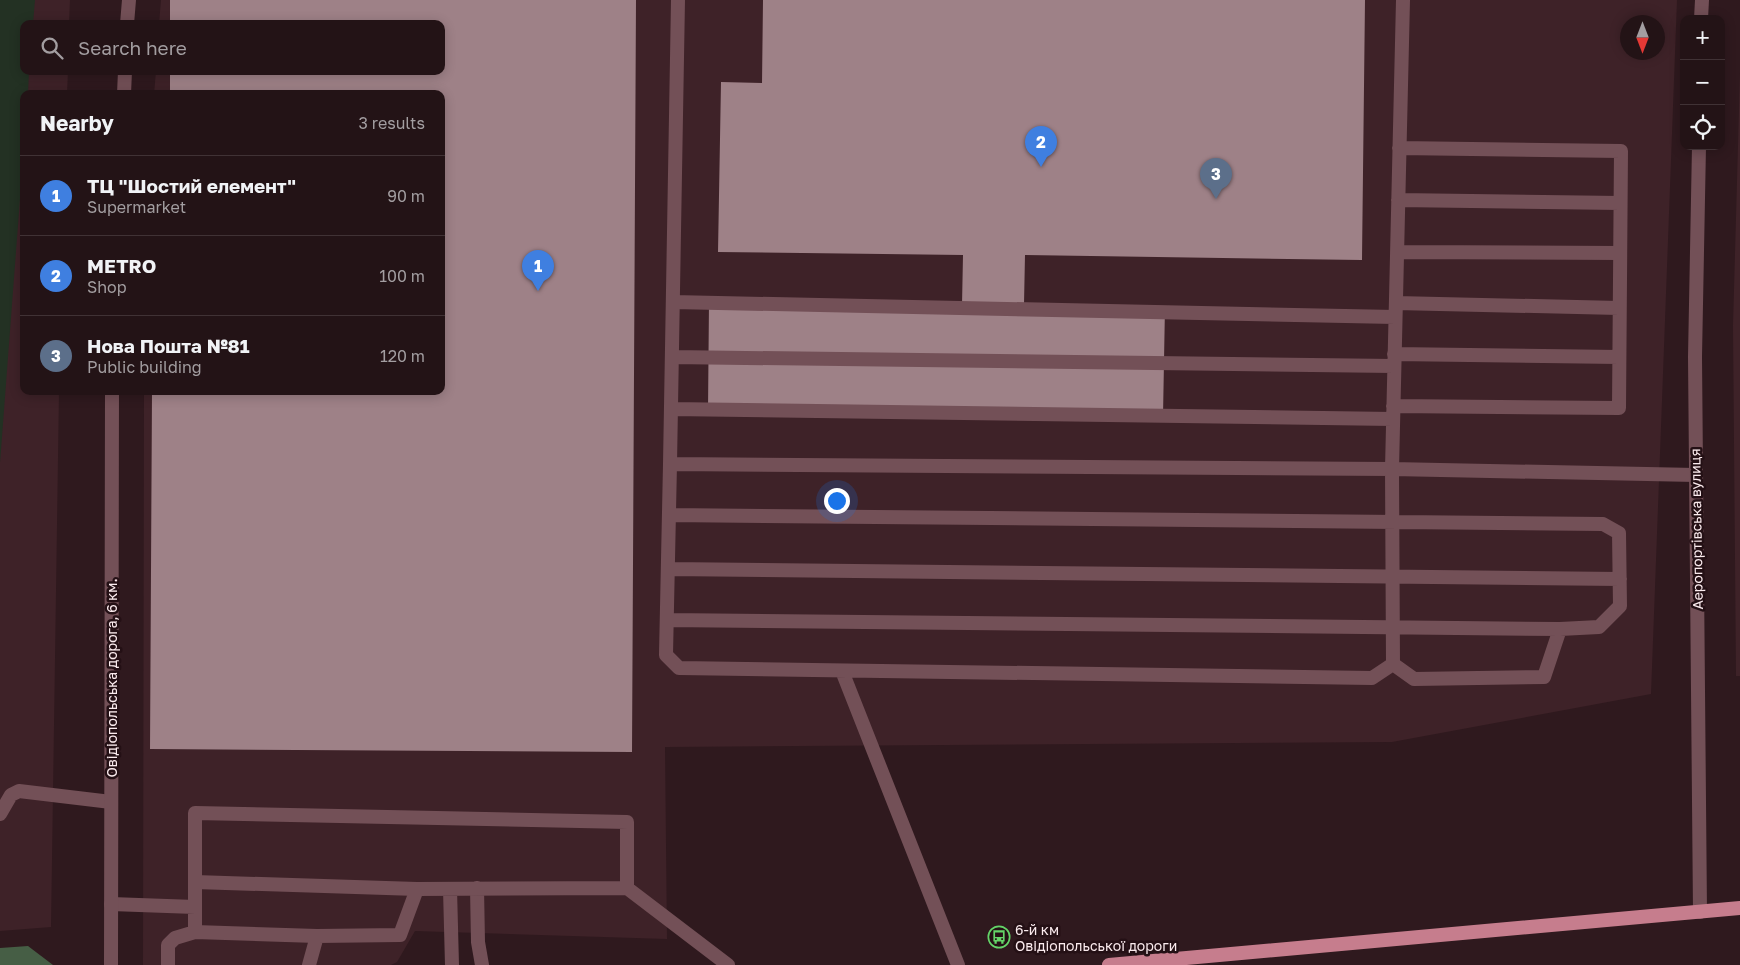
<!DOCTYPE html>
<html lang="en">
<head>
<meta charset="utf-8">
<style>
	body { margin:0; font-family:"Golos Text",sans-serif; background:#2b1c1f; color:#f1f3f6 }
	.controls { position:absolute; right:15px; top:15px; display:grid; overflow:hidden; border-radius:10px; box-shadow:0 2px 12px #0003 }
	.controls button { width:45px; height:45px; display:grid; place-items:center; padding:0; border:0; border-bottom:1px solid #403235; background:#231316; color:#f1f3f6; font:25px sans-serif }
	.compass { position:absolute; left:1620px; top:15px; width:45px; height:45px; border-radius:50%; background:#231316; box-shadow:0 2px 12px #0003; rotate:180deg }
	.you { position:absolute; left:836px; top:500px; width:18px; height:18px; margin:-12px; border:4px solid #fff; border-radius:50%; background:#1a73e8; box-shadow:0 0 0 8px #1a73e833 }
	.badge { display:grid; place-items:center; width:32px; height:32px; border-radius:50%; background:#64d468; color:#fff; font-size:16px; font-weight:700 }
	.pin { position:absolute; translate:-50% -41px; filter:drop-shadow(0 1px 2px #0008) }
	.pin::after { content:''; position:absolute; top:26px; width:18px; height:15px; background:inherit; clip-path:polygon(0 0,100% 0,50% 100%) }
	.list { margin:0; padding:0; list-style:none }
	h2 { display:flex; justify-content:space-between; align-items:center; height:65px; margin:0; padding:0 20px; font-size:21px }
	h2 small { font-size:16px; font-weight:400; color:#a39ea1 }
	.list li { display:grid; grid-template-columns:32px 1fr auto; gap:15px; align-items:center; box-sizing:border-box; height:80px; padding:0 20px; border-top:1px solid #403235 }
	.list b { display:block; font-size:19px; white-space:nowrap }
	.list p { margin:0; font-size:16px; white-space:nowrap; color:#a39ea1 }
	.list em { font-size:16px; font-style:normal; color:#a39ea1 }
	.icon { flex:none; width:28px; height:28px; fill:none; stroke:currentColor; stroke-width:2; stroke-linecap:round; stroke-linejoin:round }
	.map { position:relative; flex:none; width:1740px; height:965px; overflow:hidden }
	.search { position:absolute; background:#231316; box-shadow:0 2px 12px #0003; left:20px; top:20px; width:425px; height:55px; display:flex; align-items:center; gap:12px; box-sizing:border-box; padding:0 18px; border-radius:10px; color:#a39ea1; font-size:19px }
	.panel { position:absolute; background:#231316; box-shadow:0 2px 12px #0003; left:20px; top:90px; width:425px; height:305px; border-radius:10px }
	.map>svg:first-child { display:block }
	.built { fill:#3e2228; fill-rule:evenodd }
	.green { fill:#233123 }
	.forest { fill:#465e45 }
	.building { fill:#9e8187 }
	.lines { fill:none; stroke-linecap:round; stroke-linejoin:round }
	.service { stroke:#735057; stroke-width:14 }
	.minor { stroke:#735057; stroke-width:14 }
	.primary { stroke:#c67d8d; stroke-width:14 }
	.labels { text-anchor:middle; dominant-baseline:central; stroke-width:5; stroke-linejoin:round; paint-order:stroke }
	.street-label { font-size:14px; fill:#fbebee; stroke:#241015 }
	.poi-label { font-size:14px; fill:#fbebee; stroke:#241015; text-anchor:start }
</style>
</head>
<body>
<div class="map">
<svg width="1740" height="965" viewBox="0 0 1740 965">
	<rect width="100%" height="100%" fill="#2f191e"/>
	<path class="built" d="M0 0H70L69 24H24V71H68L67 94H24V391H59L51 927 0 931Z
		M161 0H1677L1651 694 1392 742 665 747 667 939 415 931 397 962 391 965H143L144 391H441V94H154L156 71H441V24H159ZM1628 22H1658V52H1628Z
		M1740 73V676H1736L1733 326Z"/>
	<path class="green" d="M0 0H35L33 24H24V71H29L28 94H24V146L0 463Z"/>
	<path class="forest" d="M28 946 53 965H0V948Z"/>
	<path class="building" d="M170 0H636L632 752 150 749 152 391H441V94H170V71H441V24H170Z
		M763 0H1365L1362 260 1025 255 1024 304 1165 306 1163 416 708 410 709 301 962 305 963 255 718 252 721 82 762 83Z"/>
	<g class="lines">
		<path class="service" d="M1403 0 1392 469 1393 664 1372 678 679 668 666 655 670 464 1392 469 1696 475
			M1398 200 1620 203
			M1397 252 1620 253
			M673 302 1395 317
			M1396 303 1619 308
			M1394 354 1619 357
			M672 357 1394 366
			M1393 406 1619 408 1621 151 1399 148
			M671 409 1393 419
			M670 464 678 0
			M669 515 1603 524 1619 533 1620 606 1599 627 1560 629 1544 677 1414 679 1393 664
			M668 569 1620 579
			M667 620 1560 629
			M842 671 958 965
			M0 814 11 795 19 791 111 802
			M195 882 417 889 627 888 728 965
			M477 888 478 942 482 965
			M450 889 452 965
			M111 904 195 907
			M195 932V813L627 822V888
			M168 965V945L175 938 195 932 317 936 400 935 417 889
			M309 965 317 936"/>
		<path class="minor" d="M1701 19 1702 0
			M127 24 129 0
			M124 94 125 71
			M1699 146 1695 357 1700 912
			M111 965 112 391"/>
		<path class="primary" d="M1109 965 1740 908"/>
	</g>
	<defs>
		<g id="bus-ring" transform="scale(1.125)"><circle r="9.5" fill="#241015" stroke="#64d468" stroke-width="1.5"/><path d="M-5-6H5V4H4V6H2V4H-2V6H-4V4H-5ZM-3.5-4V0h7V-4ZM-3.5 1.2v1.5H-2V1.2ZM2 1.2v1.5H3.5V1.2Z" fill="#64d468"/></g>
	</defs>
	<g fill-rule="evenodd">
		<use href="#bus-ring" x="999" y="937"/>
	</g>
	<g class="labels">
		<g class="street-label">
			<text transform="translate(1696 529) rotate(-91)">Аеропортівська вулиця</text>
			<text transform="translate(111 678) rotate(-90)">Овідіопольська дорога, 6 км.</text>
		</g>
		<g class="poi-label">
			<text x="1015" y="929">6-й км<tspan x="1015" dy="16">Овідіопольської дороги</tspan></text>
		</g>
	</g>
</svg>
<div class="controls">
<button>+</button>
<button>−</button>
<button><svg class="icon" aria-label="locate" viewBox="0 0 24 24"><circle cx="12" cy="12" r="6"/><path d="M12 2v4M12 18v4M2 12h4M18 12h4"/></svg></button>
</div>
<svg class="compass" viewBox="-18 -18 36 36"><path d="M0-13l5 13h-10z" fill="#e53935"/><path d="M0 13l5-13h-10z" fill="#a39ea1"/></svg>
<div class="you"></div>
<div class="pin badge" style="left:538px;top:291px;background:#3f7fe0">1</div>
<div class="pin badge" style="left:1041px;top:167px;background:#3f7fe0">2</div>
<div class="pin badge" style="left:1216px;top:199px;background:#5c6f8a">3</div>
<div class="search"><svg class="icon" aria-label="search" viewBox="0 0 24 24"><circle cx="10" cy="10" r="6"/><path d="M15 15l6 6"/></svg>Search here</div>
<section class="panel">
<h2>Nearby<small>3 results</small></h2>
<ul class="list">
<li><span class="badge" style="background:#3f7fe0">1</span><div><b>ТЦ &quot;Шостий елемент&quot;</b><p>Supermarket</p></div><em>90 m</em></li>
<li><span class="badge" style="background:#3f7fe0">2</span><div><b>METRO</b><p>Shop</p></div><em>100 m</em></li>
<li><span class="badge" style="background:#5c6f8a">3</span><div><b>Нова Пошта №81</b><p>Public building</p></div><em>120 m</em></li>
</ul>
</section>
</div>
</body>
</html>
